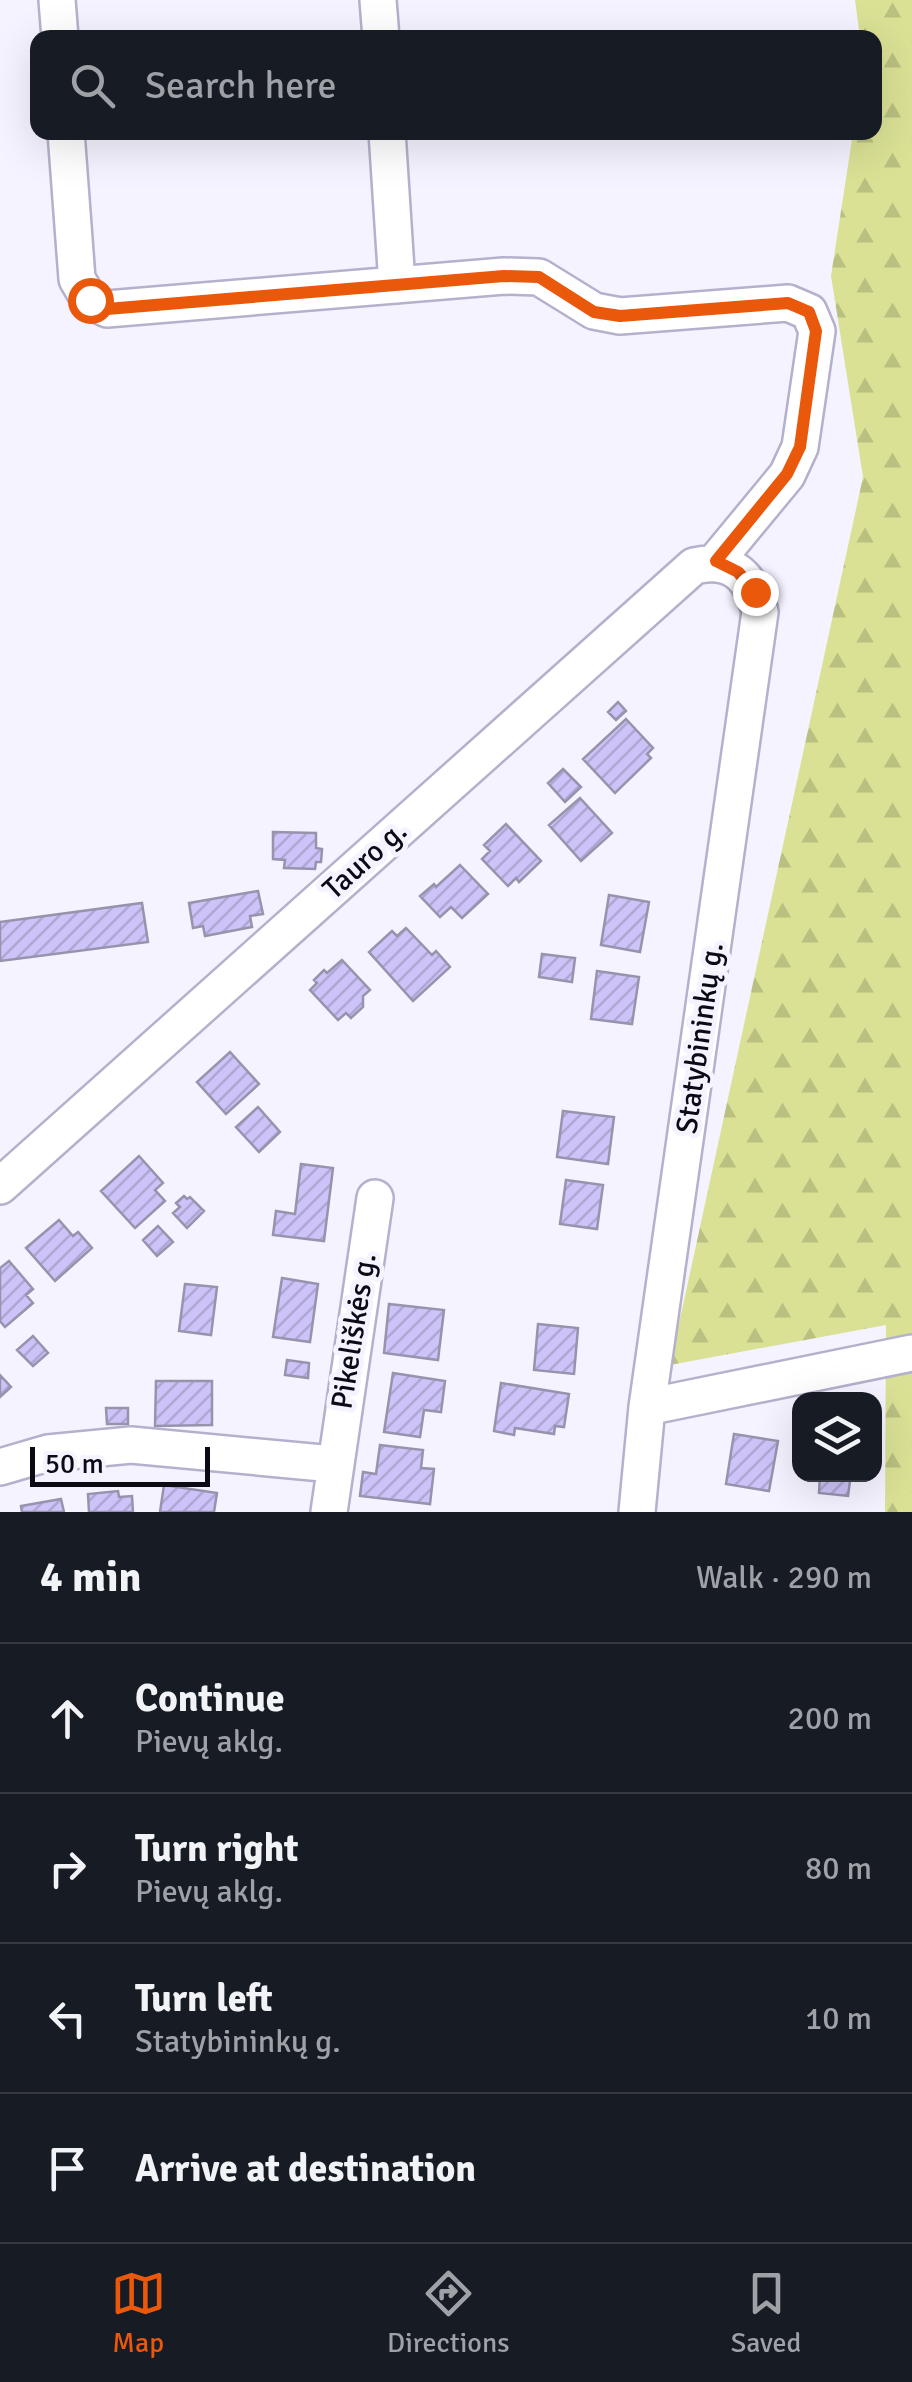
<!DOCTYPE html>
<html lang="en">
<head>
<meta charset="utf-8">
<style>
	body { margin:0; font-family:Signika,sans-serif; background:#20242c; color:#f1f3f6 }
	.controls { position:absolute; right:30px; bottom:30px; display:grid; overflow:hidden; border-radius:20px; box-shadow:0 10px 40px #0002 }
	.controls button { width:90px; height:90px; display:grid; place-items:center; padding:0; border:0; border-bottom:2px solid #363941; background:#171b24; color:#f1f3f6; font:50px sans-serif }
	.scale { position:absolute; left:30px; bottom:25px; width:180px; box-sizing:border-box; padding-left:10px; border:5px solid #0c0a13; border-top:0; font-size:28px; line-height:35px; white-space:nowrap; color:#0c0a13; -webkit-text-stroke:8px #f5f3ff; paint-order:stroke }
	.stop { position:absolute; width:30px; height:30px; margin:-22px; border:8px solid #ea580c; border-radius:50%; background:#fff }
	.stop.end { background:#ea580c; border-color:#fff; box-shadow:0 2px 10px #0008 }
	.list { margin:0; padding:0; list-style:none }
	h2 { display:flex; justify-content:space-between; align-items:center; height:130px; margin:0; padding:0 40px; font-size:42px }
	h2 small { font-size:32px; font-weight:400; color:#9ea1a6 }
	.list li { display:grid; grid-template-columns:65px 1fr auto; gap:30px; align-items:center; box-sizing:border-box; height:150px; padding:0 40px; border-top:2px solid #363941 }
	.list b { display:block; font-size:38px; white-space:nowrap }
	.list p { margin:0; font-size:32px; white-space:nowrap; color:#9ea1a6 }
	.list em { font-size:32px; font-style:normal; color:#9ea1a6 }
	.icon { flex:none; width:55px; height:55px; fill:none; stroke:currentColor; stroke-width:2; stroke-linecap:round; stroke-linejoin:round }
	.map { position:relative; flex:none; width:912px; height:1512px; overflow:hidden }
	.search { position:absolute; background:#171b24; box-shadow:0 10px 40px #0002; left:30px; right:30px; top:30px; height:110px; display:flex; align-items:center; gap:25px; box-sizing:border-box; padding:0 35px; border-radius:20px; color:#9ea1a6; font-size:38px }
	.sheet { height:730px; background:#171b24 }
	nav { display:flex; justify-content:space-around; align-items:center; box-sizing:border-box; height:140px; border-top:2px solid #363941; background:#171b24; font-size:28px; color:#9ea1a6 }
	nav a { display:grid; justify-items:center; gap:5px }
	nav .on { color:#ea580c }
	.map>svg:first-child { display:block }
	.forest { fill:url(#forest-firs) }
	.building { fill:url(#building-hatch); stroke:#9793ad; stroke-width:2.5 }
	.lines { fill:none; stroke-linecap:round; stroke-linejoin:round }
	.minor-casing { stroke:#b5b0cc; stroke-width:40 }
	.minor { stroke:#fff; stroke-width:35 }
	.route { stroke:#ea580c; stroke-width:12 }
	.labels { text-anchor:middle; dominant-baseline:central; stroke-width:10; stroke-linejoin:round; paint-order:stroke }
	.street-label { font-size:30px; fill:#0c0a13; stroke:#f5f3ff }
</style>
</head>
<body>
<div class="map">
<svg width="912" height="1512" viewBox="0 0 912 1512">
	<defs>
		<pattern id="forest-firs" width="22" height="20" patternUnits="userSpaceOnUse" patternTransform="scale(2.5)"><rect width="22" height="20" fill="#dae195"/><path d="M5 1l3.5 6h-7zM16 11l3.5 6h-7z" fill="#bac080"/></pattern>
		<pattern id="building-hatch" width="6" height="6" patternUnits="userSpaceOnUse" patternTransform="scale(2.5)"><rect width="6" height="6" fill="#cdc3f8"/><path d="M-1 1l2-2M0 6l6-6M5 7l2-2" fill="none" stroke="#afa6d4"/></pattern>
	</defs>
	<rect width="100%" height="100%" fill="#f5f3ff"/>
	<path class="forest" d="M855 0H912V1512H885L886 1325 670 1365 863 477 831 276 853 133 874 132V38L860 37Z"/>
	<path class="building" d="M618 702 626 711 616 720 608 712Z
		M626 719 653 748 647 754 651 758 615 793 583 759Z
		M563 769 581 787 565 802 548 783Z
		M580 798 612 833 581 861 549 825Z
		M506 824 541 861 519 882 516 878 508 886 482 859 490 851 484 845Z
		M273 832 316 833V848L322 849 321 862H316L315 869 284 868 285 860 273 859Z
		M460 865 488 894 462 918 451 907 440 917 420 896 434 884 436 887Z
		M258 891 263 914 250 916 252 927 205 936 203 926 193 928 189 903Z
		M609 895 649 902 640 952 601 945Z
		M142 903 148 942 0 961V922Z
		M406 928 432 955 436 951 450 967 413 1001 369 952 392 931 397 936Z
		M542 954 575 958 572 982 539 977Z
		M342 960 370 990 363 996V1007L351 1018 346 1013 338 1020 310 990 317 983 314 980 324 970 327 973Z
		M597 971 639 977 632 1024 591 1019Z
		M230 1052 259 1084 226 1114 197 1082Z
		M258 1107 280 1132 259 1152 236 1127Z
		M563 1111 614 1117 608 1164 557 1157Z
		M139 1156 163 1183 155 1190 165 1201 135 1228 101 1191Z
		M301 1164 333 1168 324 1241 273 1235 276 1211 295 1214Z
		M566 1180 603 1185 597 1229 560 1224Z
		M184 1196 187 1199 190 1197 204 1211 187 1228 173 1213 180 1207 176 1203Z
		M59 1220 73 1236 78 1232 92 1248 55 1281 26 1248Z
		M158 1226 173 1242 157 1256 143 1240Z
		M9 1261 33 1289 26 1295 33 1303 5 1327 0 1321V1268Z
		M282 1278 318 1284 310 1342 273 1337Z
		M185 1284 217 1287 211 1335 179 1331Z
		M389 1304 444 1310 438 1360 384 1353Z
		M538 1324 578 1328 574 1374 534 1370Z
		M33 1336 48 1353 33 1366 17 1350Z
		M287 1360 309 1363 308 1378 285 1375Z
		M393 1373 445 1381 441 1412 424 1410 420 1437 384 1432Z
		M0 1375 11 1387 0 1397Z
		M156 1381H212V1425L155 1426Z
		M501 1383 569 1394 564 1427 555 1426 554 1434 515 1428 514 1435 494 1431Z
		M106 1408H128V1424H107Z
		M874 1413 880 1414 876 1456 874 1455Z
		M734 1434 778 1441 769 1491 726 1484Z
		M380 1445 423 1450 421 1468 434 1469 430 1504 360 1496 363 1472 376 1474Z
		M820 1474H843L842 1480 850 1481 848 1496 819 1493Z
		M164 1485 217 1493 214 1512H160Z
		M118 1491 119 1497 132 1496 133 1512H89L88 1494Z
		M61 1499 64 1512H22L21 1506Z"/>
	<g class="lines">
		<g class="minor-casing">
			<path id="minor" d="M57 0 60 38
				M378 0 381 38
				M66 132 77 279 90 301 107 309 504 276 539 277 594 311 620 316 788 303 809 312 817 331 800 447 787 475 716 561
				M387 132 397 285
				M0 1186 694 566C731 557 751 575 760 612L647 1407 637 1512
				M647 1407 912 1353
				M0 1467 48 1453 131 1445 333 1464
				M329 1512 375 1198"/>
		</g>
		<use href="#minor" class="minor"/>
	</g>
	<g class="lines">
		<path class="route" d="M90 300 107 309 504 276 539 277 594 312 620 316 788 303 809 312 816 331 800 447 787 474 716 561 738 572 755 592"/>
	</g>
	<g class="labels">
		<g class="street-label">
			<text transform="translate(365 860) rotate(-42)">Tauro g.</text>
			<text transform="translate(700 1038) rotate(-82)">Statybininkų g.</text>
			<text transform="translate(354 1331) rotate(-81)">Pikeliškės g.</text>
		</g>
	</g>
</svg>
<div class="controls">
<button><svg class="icon" aria-label="layers" viewBox="0 0 24 24"><path d="M12 4l9 5-9 5-9-5zM3 14l9 5 9-5"/></svg></button>
</div>
<div class="scale">50 m</div>
<div class="stop" style="left:90px;top:300px"></div>
<div class="stop end" style="left:755px;top:592px"></div>
<div class="search"><svg class="icon" aria-label="search" viewBox="0 0 24 24"><circle cx="10" cy="10" r="6"/><path d="M15 15l6 6"/></svg>Search here</div>
</div>
<section class="sheet">
<h2>4 min<small>Walk · 290 m</small></h2>
<ul class="list">
<li><svg class="icon" aria-label="ahead" viewBox="0 0 24 24"><path d="M12 20V5M6 11l6-6 6 6"/></svg><div><b>Continue</b><p>Pievų aklg.</p></div><em>200 m</em></li>
<li><svg class="icon" aria-label="right" viewBox="0 0 24 24"><path d="M7 20v-9h11M14 6l5 5-5 5"/></svg><div><b>Turn right</b><p>Pievų aklg.</p></div><em>80 m</em></li>
<li><svg class="icon" aria-label="left" viewBox="0 0 24 24"><path d="M17 20v-9H6M10 6l-5 5 5 5"/></svg><div><b>Turn left</b><p>Statybininkų g.</p></div><em>10 m</em></li>
<li><svg class="icon" aria-label="arrive" viewBox="0 0 24 24"><path d="M6 21V4h12l-3 4 3 4H6"/></svg><div><b>Arrive at destination</b></div></li>
</ul>
</section>
<nav>
<a class="on"><svg class="icon" aria-label="map" viewBox="0 0 24 24"><path d="M3 6l6-2 6 2 6-2v14l-6 2-6-2-6 2zM9 4v14M15 6v14"/></svg>Map</a>
<a><svg class="icon" aria-label="directions" viewBox="0 0 24 24"><path d="M12 3l9 9-9 9-9-9zM9 14v-3h6M13 9l2 2-2 2"/></svg>Directions</a>
<a><svg class="icon" aria-label="saved" viewBox="0 0 24 24"><path d="M7 4h10v16l-5-4-5 4z"/></svg>Saved</a>
</nav>
</body>
</html>
